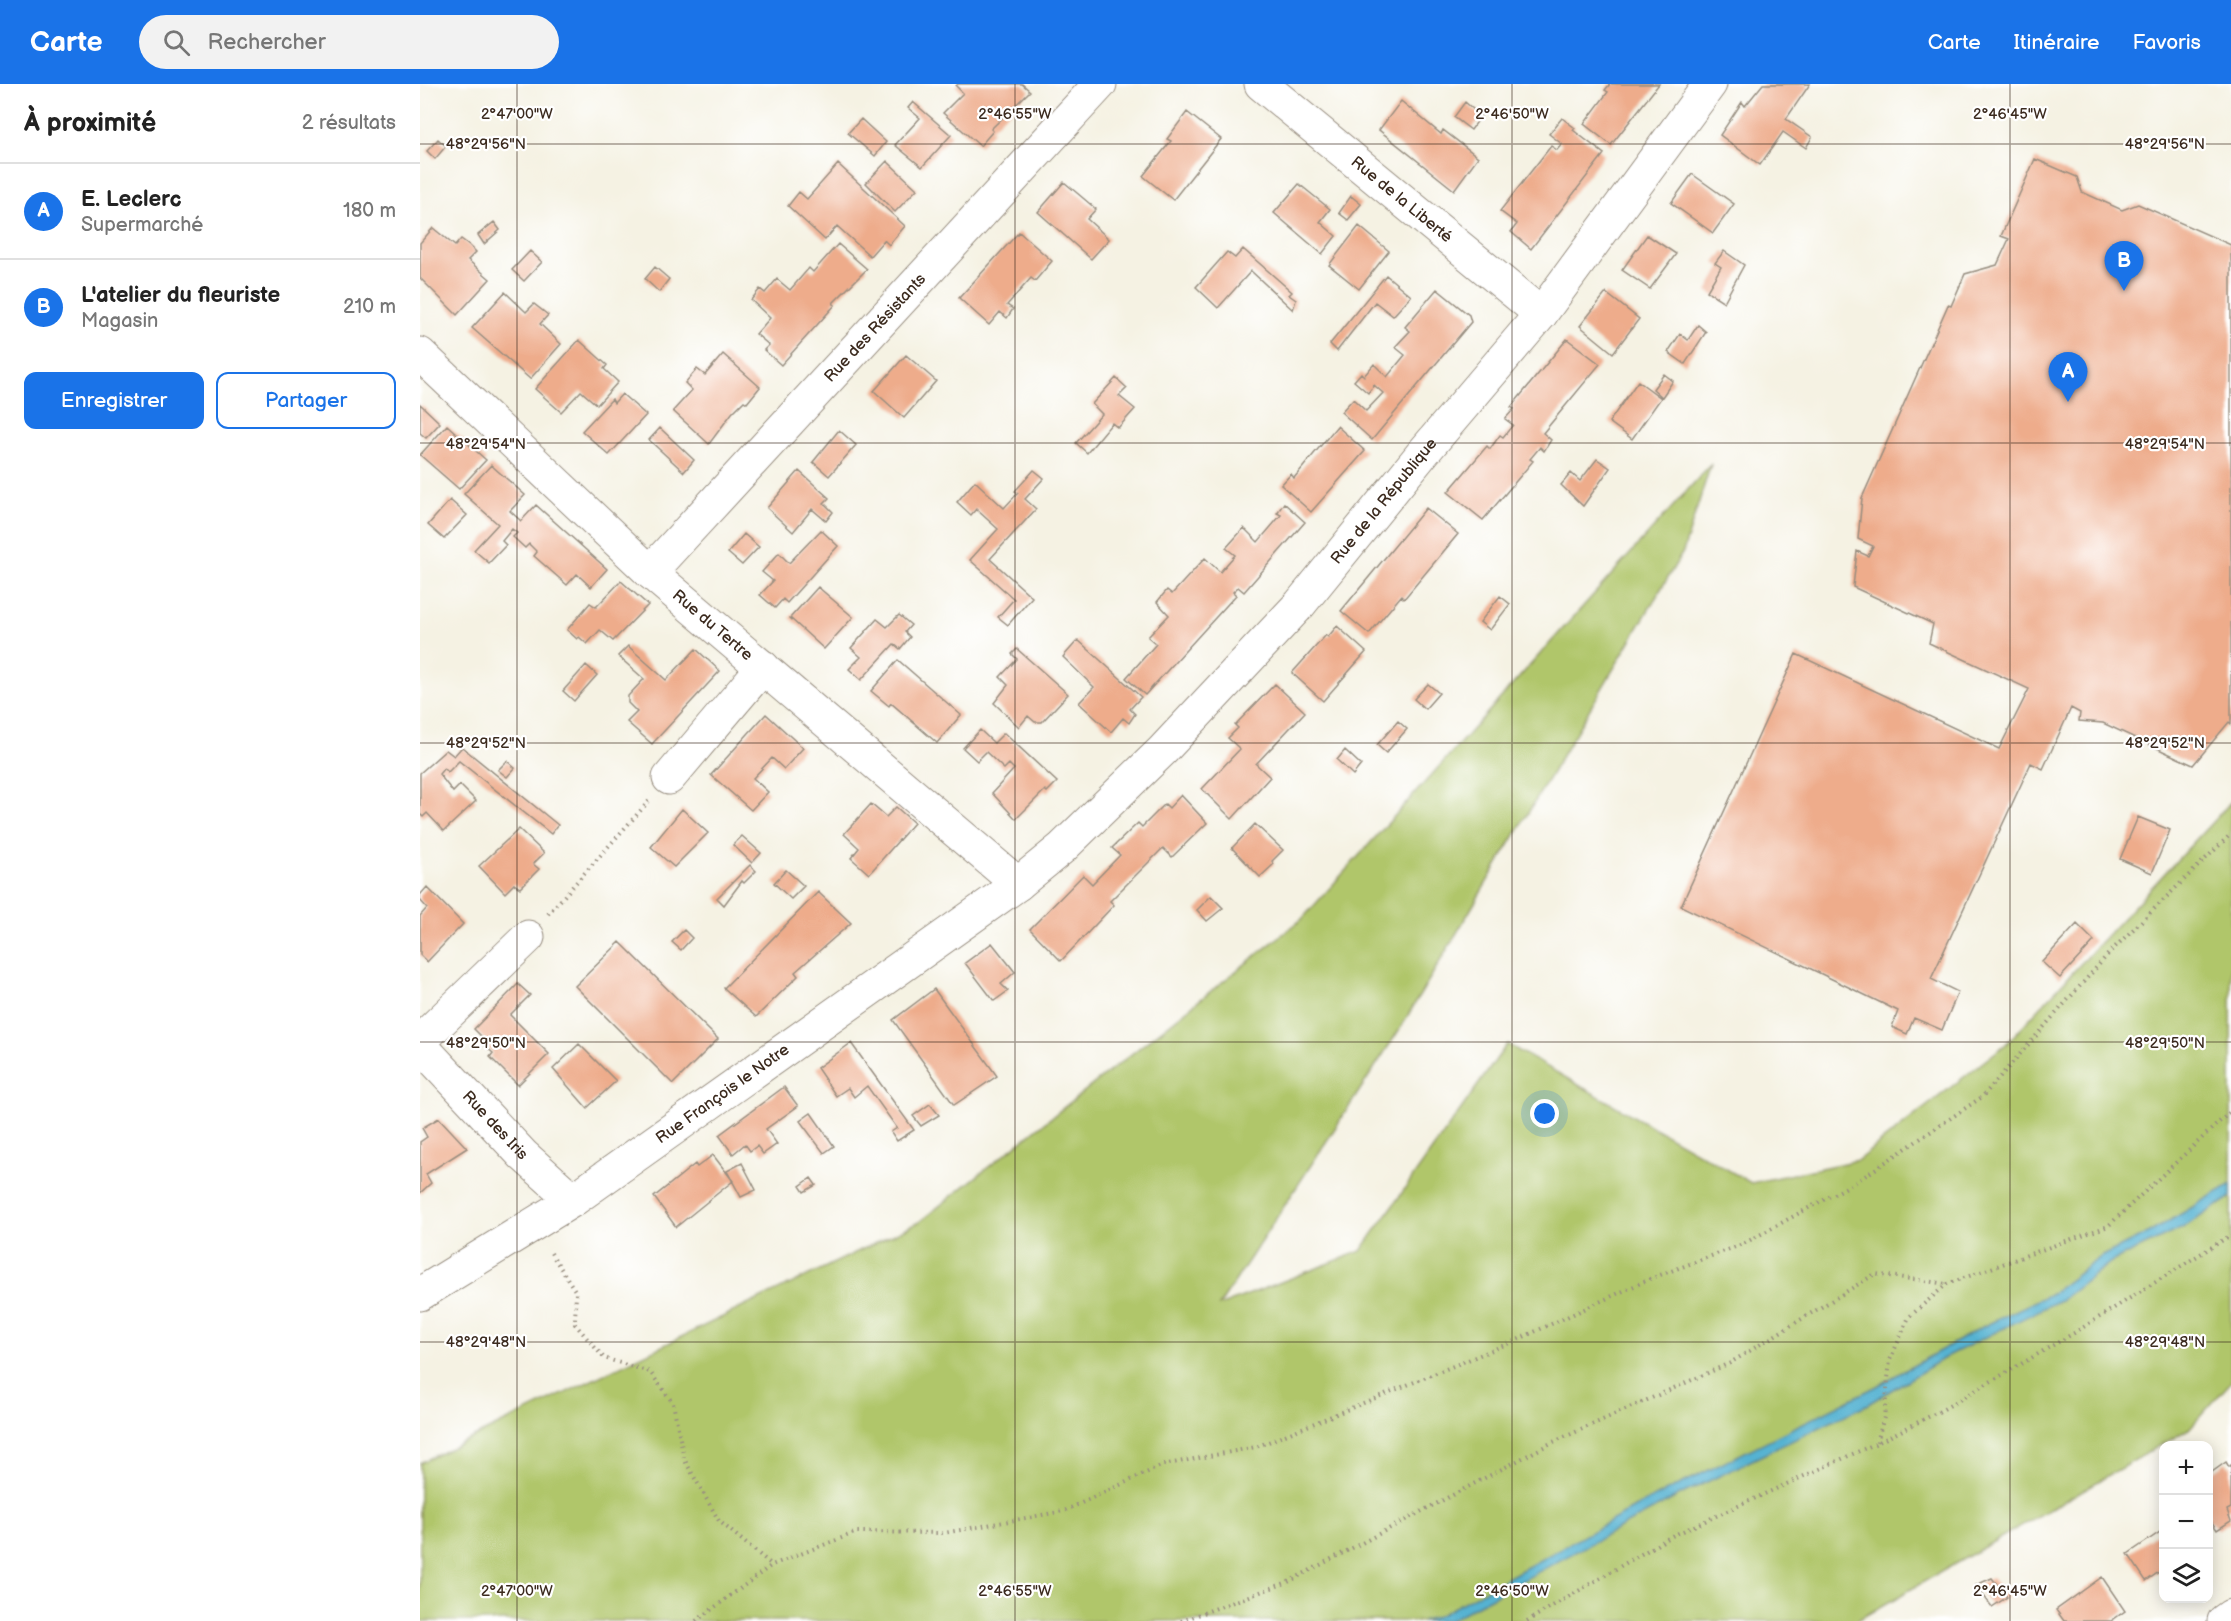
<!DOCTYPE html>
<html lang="fr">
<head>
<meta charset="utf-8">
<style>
	body { margin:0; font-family:"Balsamiq Sans",sans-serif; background:#f2f2f2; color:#222 }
	.controls { position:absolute; right:18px; bottom:18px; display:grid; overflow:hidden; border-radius:12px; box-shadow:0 3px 15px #0003 }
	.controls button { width:54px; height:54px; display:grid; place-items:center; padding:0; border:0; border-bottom:2px solid #e0e0e0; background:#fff; color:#222; font:30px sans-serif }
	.you { position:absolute; left:1125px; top:1030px; width:21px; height:21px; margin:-15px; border:4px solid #fff; border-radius:50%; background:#1a73e8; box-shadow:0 0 0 9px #1a73e833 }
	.badge { display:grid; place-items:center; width:39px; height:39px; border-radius:50%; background:#1a73e8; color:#fff; font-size:20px; font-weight:700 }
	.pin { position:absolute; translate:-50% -50px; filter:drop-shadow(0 2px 3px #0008) }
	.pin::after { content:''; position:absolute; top:32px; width:21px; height:18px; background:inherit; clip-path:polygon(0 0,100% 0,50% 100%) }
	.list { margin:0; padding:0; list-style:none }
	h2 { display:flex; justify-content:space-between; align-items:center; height:78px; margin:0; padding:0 24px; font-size:26px }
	h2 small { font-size:20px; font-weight:400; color:#767676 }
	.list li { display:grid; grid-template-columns:39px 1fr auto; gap:18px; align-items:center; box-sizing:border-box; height:96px; padding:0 24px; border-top:2px solid #e0e0e0 }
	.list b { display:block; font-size:22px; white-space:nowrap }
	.list p { margin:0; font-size:20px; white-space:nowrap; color:#767676 }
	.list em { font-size:20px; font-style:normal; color:#767676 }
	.actions { display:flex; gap:12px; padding:18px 24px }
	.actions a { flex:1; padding:14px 0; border:2px solid #1a73e8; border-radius:12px; text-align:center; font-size:21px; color:#1a73e8 }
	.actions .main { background:#1a73e8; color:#fff }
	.icon { flex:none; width:33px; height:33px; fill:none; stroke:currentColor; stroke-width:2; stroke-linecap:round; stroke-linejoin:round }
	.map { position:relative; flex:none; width:1811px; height:1537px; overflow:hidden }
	header { display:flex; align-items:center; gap:36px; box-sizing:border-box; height:84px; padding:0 30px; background:#1a73e8; color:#fff }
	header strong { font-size:28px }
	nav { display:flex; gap:33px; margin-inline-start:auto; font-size:21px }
	.search { width:420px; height:54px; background:#f2f2f2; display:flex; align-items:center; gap:15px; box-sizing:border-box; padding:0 21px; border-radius:33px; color:#767676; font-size:22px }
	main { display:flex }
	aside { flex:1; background:#fff }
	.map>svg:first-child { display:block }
	.green { fill:#b0c66b; stroke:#767844; stroke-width:1.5 }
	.water { fill:#54b2d2; stroke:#486e78; stroke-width:1.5 }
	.building { fill:#eeac8b }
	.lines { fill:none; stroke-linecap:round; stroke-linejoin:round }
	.minor-casing { stroke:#988e80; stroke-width:35 }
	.path { stroke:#988e80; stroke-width:4; stroke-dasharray:1.5 4.5; stroke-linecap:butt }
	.minor { stroke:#fff; stroke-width:33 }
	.ticks { fill:none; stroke:#3b2a1e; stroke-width:1.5; stroke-opacity:0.45 }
	.labels { text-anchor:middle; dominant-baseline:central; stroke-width:4.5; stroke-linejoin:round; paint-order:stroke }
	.street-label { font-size:16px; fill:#3b2a1e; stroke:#fff }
	.ticks-label { font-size:15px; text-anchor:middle; fill:#3b2a1e; stroke:#fff; stroke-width:4.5; stroke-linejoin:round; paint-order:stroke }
</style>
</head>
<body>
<header>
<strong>Carte</strong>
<div class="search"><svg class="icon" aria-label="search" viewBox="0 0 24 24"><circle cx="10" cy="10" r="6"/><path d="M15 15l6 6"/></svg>Rechercher</div>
<nav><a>Carte</a><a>Itinéraire</a><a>Favoris</a></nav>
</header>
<main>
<aside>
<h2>À proximité<small>2 résultats</small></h2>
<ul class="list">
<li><span class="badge">A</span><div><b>E. Leclerc</b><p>Supermarché</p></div><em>180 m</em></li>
<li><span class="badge">B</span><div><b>L'atelier du fleuriste</b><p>Magasin</p></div><em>210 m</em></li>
</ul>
<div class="actions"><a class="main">Enregistrer</a><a>Partager</a></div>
</aside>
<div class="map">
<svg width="1811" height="1537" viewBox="0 0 1811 1537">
	<rect width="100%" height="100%" fill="#fff"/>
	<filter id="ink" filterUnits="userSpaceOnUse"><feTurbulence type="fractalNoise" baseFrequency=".0167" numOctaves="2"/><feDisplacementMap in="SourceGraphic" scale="12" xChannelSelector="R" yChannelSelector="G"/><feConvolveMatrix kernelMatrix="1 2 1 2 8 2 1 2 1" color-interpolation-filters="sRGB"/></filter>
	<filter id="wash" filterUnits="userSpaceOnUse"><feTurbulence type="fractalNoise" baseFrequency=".008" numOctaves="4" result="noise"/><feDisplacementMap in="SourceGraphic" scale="24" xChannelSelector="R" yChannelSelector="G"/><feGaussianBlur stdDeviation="1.35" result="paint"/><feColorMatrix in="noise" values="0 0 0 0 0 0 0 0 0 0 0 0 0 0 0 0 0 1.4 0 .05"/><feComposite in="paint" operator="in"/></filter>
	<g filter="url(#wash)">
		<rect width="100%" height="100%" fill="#f5f2e3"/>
		<path class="green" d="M1291 380 1263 468 981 943 799 1222 941 1167 1087 960 1331 1099 1438 1076 1586 960 1811 718V1298L1769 1345 1436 1537H0V1379L499 1138 882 835Z"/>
		<path class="water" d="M1811 1100V1113L1764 1143 1691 1178 1644 1214 1528 1272 1448 1320 1262 1410 1028 1537H1001L1018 1532 1229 1416 1457 1302 1564 1242 1632 1209 1682 1172 1734 1146Z"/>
		<g id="blocks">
			<path class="building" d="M538 0H602L610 7 571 45 573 47 560 62 523 29 543 9 536 2Z
				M1190 0H1239L1191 61 1164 40 1188 8 1185 6Z
				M1343 0H1390L1366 35 1392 53 1386 64 1363 48 1340 81 1300 51 1322 18 1325 22Z
				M981 17 1021 50 1023 46 1058 73 1034 106 959 46Z
				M493 18 531 51 502 83 475 61 500 34 488 24Z
				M1045 18 1061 32 1051 46 1034 33Z
				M767 28 801 55 753 116 723 92 751 57 747 55Z
				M1142 34 1155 44 1153 46 1184 70 1111 165 1091 148 1097 140 1080 127 1131 62 1137 66 1142 60 1129 50Z
				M441 35 466 58 455 72 428 49Z
				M18 55 26 62 15 75 7 67Z
				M1615 75 1657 93 1662 108 1702 126 1718 120 1811 161V640L1809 638 1773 681 1683 639 1659 637 1660 629 1651 624 1623 685 1611 679 1511 895 1538 908 1522 946 1494 934 1487 950 1472 943 1478 927 1261 822 1376 570 1579 665 1609 605 1509 559 1513 540 1433 503 1437 467 1448 472 1453 462 1438 455 1442 414 1528 221 1531 222 1545 190 1577 181 1589 155 1581 152Z
				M467 77 497 105 475 128 446 99Z
				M418 80 485 142 469 161 464 156 450 172 417 142 405 156 368 122 379 108 387 115Z
				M1272 90 1314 120 1293 149 1251 119Z
				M644 98 676 125 667 135 689 155 671 175 618 128Z
				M879 100 910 125 900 138 916 152 902 170 854 129Z
				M931 112 941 120 928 136 919 129Z
				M74 138 80 146 64 160 58 151Z
				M939 142 969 167 939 205 909 181Z
				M13 144 35 162 41 155 49 161 56 168 48 176 70 195 37 231 0 194V159Z
				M599 148 632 177 615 197 611 194 587 221 593 225 587 234 580 228 569 241 539 214Z
				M1227 151 1256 170 1230 205 1202 186Z
				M418 160 447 185 413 219 415 221 361 281 344 266 349 261 336 250 350 234 331 216 340 205 345 209 357 195 370 206 389 184 393 188Z
				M823 165 872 208 869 211 876 216 873 226 831 187 798 224 776 203 807 168 815 174Z
				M110 167 122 178 104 197 92 186Z
				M1304 167 1324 181 1304 218 1287 207 1301 183 1295 179Z
				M235 183 249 195 239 208 225 195Z
				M966 191 991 212 973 232 955 218 917 267 910 260Z
				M1017 205 1049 231 1051 238 952 356 921 328 933 315 946 327 963 309 954 301 948 309 934 297 941 289 944 292 954 280 967 293 985 271 975 263 990 247 985 243Z
				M85 208 106 228 114 220 128 231 120 240 141 260 110 295 52 244Z
				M1186 209 1219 235 1193 269 1160 242Z
				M1278 241 1286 248 1265 280 1248 268 1260 250 1268 256Z
				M1147 255 1180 280 1123 349 1131 356 1124 367 1120 363 1110 375 1113 377 1063 436 1028 408 1067 362 1070 365 1080 351 1083 353 1093 341 1085 335 1094 325 1091 323Z
				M159 256 187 281 184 285 198 298 177 321 161 307 141 328 115 305Z
				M303 270 340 303 327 319 324 317 312 329 289 360 253 327 272 306 265 299 277 285 285 291Z
				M486 271 516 297 484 334 454 307Z
				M1244 290 1253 297 1242 313 1233 305Z
				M696 294 707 304 699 312 715 325 698 344 692 339 667 369 656 359 682 330 672 320Z
				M1218 297 1241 314 1212 355 1189 338Z
				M202 310 226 331 189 371 162 347 192 315 194 319Z
				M0 320 20 339 6 354 0 349Z
				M27 341 66 376 39 405 0 371Z
				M917 342 945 367 891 428 861 401 871 390 874 394Z
				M240 344 274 376 264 388 229 356Z
				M419 346 436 361 409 392 393 378Z
				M1177 375 1190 384 1163 422 1141 401 1151 389 1160 397Z
				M71 381 105 411 90 427 101 437 116 421 187 485 171 503 157 490 147 501 114 472 117 468 109 460 105 464 93 453 97 449 92 445 82 457 86 461 69 479 54 466 78 440 44 410Z
				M614 386 624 394 605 415 616 425 570 475 612 513 588 541 578 533 594 515 550 476 578 445 556 425 551 431 537 418 555 397 584 424 598 409 595 407Z
				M379 387 409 414 404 419 413 428 406 437 392 425 373 448 347 424Z
				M30 416 47 431 24 455 8 441Z
				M864 419 885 438 824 508 818 503 813 508 816 511 725 611 706 594 736 560 728 553 749 531 737 518 747 506 752 510 785 474 800 488 815 471 806 464 824 444 838 458 861 431 857 429Z
				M1006 424 1038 450 984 515 981 512 949 550 921 527Z
				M401 446 418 462 367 519 363 515 355 524 340 511 353 497 342 488 359 469 369 479Z
				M324 450 339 463 322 481 308 469Z
				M201 497 228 521 193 557 180 546 167 560 159 553 157 555 147 546 170 519 176 523Z
				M398 503 433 533 404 565 370 534Z
				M1080 512 1090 520 1070 546 1060 538Z
				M479 531 491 541 485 548 490 553 480 565 474 560 441 596 429 585 441 573 431 564 457 535 467 543Z
				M917 542 946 568 903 617 872 589 906 551 908 553Z
				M658 556 721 613 710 625 715 630 709 639 703 634 691 648 659 619 674 603 643 573Z
				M208 562 246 596 276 565 300 587 232 660 207 638 217 628 208 619V612L224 595 198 572Z
				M597 565 648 610 622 638H615L608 632 599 643 574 619 588 601 580 593 597 575 592 570Z
				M478 576 541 631 517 659 471 619 469 622 451 607Z
				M166 581 177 591 154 617 143 607Z
				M855 600 885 628 836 680 850 693 812 735 782 705 820 665 808 654 818 644 815 641Z
				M1008 600 1019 609 1005 625 994 615Z
				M346 630 383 664 364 685 352 674 333 694 348 708 331 726 291 691Z
				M978 637 987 645 966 669 957 661Z
				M560 646 574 659 584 649 637 698 627 708 625 706 596 735 572 709 594 685 589 680 584 685 566 668 557 677 543 664Z
				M42 663 138 741 131 750 39 677 28 688 24 684 19 690 33 708 40 701 56 717 24 747 7 729 3 733 0 730V689L26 666 34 672Z
				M925 666 941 681 933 691 917 676Z
				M87 677 95 684 87 693 78 686Z
				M761 711 787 739 752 773 743 764 690 817 694 821 641 877 610 845 663 791 672 800 700 771 692 764 718 739 722 743 745 720 749 724Z
				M451 720 466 733 476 723 494 739 449 790 431 774 439 764 424 750Z
				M262 725 288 749 254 783 231 763Z
				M1718 733 1750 746 1732 789 1700 775Z
				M835 740 863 766 852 777 854 780 840 793 812 764Z
				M99 745 124 769 113 780 119 785 100 804 94 800 85 809 59 782Z
				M322 752 341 769 332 779 313 761Z
				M330 781 336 787 324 799 322 797 304 821 297 814Z
				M366 786 384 802 371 815 354 799Z
				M7 803 43 840 7 878 0 871V832L7 824 0 816V811Z
				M398 808 431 839 375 888 378 892 336 933 304 904Z
				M791 812 803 824 787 837 777 826Z
				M1657 840 1674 857 1640 894 1622 878Z
				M264 846 272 854 261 866 252 858Z
				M200 858 298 955 253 1000 155 902Z
				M572 859 595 888 581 900 588 907 574 917 545 879Z
				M98 900 110 911 90 931 129 970 98 1001 70 973 73 969 62 959 65 956 54 945Z
				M514 905 577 992 534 1021 473 936Z
				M431 959 457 995 494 1046 477 1057 471 1048 477 1044 447 1002 434 1013 428 1004 416 1012 397 984Z
				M159 960 196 997 167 1024 133 985Z
				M364 1003 378 1022 346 1045 357 1060 343 1070 337 1062 330 1067 325 1060 313 1070 299 1051Z
				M510 1020 519 1031 501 1042 493 1032Z
				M391 1029 414 1062 404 1069 380 1037Z
				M19 1034 47 1064 6 1090 11 1099 0 1109V1058L7 1053 2 1044Z
				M293 1071 313 1097 256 1143 234 1113 275 1080 277 1083Z
				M322 1079 336 1106 321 1113 307 1087Z
				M391 1094 396 1101 384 1108 380 1102Z
				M1806 1378 1809 1383 1811 1381V1424L1807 1426 1811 1437 1797 1446 1791 1437 1788 1438V1391Z
				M1743 1446V1485L1726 1497 1708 1470Z
				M1682 1493 1705 1527 1691 1537H1644L1636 1526Z
				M1572 1494 1587 1513 1572 1523 1556 1501Z"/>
		</g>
	</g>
	<g filter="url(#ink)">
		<use href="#blocks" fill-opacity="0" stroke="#988e80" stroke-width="1.5"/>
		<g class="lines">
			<g class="minor-casing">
				<g id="minor">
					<path id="s1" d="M841 0 1121 230"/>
					<path id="s2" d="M0 270 230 488 598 800"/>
					<path id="s3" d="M230 488 680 0"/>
					<path d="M249 694 343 583"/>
					<path d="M0 957 108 853"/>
					<path id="s4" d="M0 961 103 1071 153 1116"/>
					<path id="s5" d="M0 1210 153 1116 598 800 642 764 743 666 880 520 1002 370 1121 230 1290 0"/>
					<path d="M1804 1537 1811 1532"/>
				</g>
			</g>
			<path class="path" d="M128 830 229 717
				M131 1169 156 1208 155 1240 184 1274 230 1288 253 1319 264 1375 299 1437 352 1481
				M1457 1358 1464 1333 1470 1276 1489 1233 1527 1200 1688 1142 1811 1027
				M276 1537 352 1481 437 1448 524 1449 644 1427 743 1381 836 1363 1099 1255 1227 1196 1323 1160 1436 1098 1562 1013 1691 867 1811 750
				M761 1537 868 1498 1131 1359 1310 1279 1455 1190 1527 1200
				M1107 1537 1252 1452 1457 1359 1522 1326 1654 1249 1811 1151"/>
			<use href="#minor" class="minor"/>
		</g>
	</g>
	<path class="ticks" d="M97 0V1537M595 0V1537M1092 0V1537M1590 0V1537M0 60H1811M0 359H1811M0 659H1811M0 958H1811M0 1258H1811"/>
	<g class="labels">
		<g class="street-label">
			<text stroke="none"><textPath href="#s1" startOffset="182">Rue de la Liberté</textPath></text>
			<text stroke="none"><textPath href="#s3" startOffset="332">Rue des Résistants</textPath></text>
			<text stroke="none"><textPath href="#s5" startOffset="1256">Rue de la République</textPath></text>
			<text stroke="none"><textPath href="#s2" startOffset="399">Rue du Tertre</textPath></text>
			<text stroke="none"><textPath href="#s5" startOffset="363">Rue François le Notre</textPath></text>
			<text stroke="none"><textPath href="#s4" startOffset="110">Rue des Iris</textPath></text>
		</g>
	</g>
	<g class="ticks-label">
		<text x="97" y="35">2°47'00"W</text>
		<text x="595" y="35">2°46'55"W</text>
		<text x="1092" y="35">2°46'50"W</text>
		<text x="1590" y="35">2°46'45"W</text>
		<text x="66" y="65">48°29'56"N</text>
		<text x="1745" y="65">48°29'56"N</text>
		<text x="66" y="365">48°29'54"N</text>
		<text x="1745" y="365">48°29'54"N</text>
		<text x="66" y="664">48°29'52"N</text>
		<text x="1745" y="664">48°29'52"N</text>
		<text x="66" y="964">48°29'50"N</text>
		<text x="1745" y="964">48°29'50"N</text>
		<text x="66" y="1263">48°29'48"N</text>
		<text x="1745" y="1263">48°29'48"N</text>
		<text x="97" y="1512">2°47'00"W</text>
		<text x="595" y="1512">2°46'55"W</text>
		<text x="1092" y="1512">2°46'50"W</text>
		<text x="1590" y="1512">2°46'45"W</text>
	</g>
</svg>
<div class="controls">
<button>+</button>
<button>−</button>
<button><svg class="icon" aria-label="layers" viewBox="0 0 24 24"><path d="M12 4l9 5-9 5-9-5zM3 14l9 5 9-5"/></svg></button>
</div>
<div class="you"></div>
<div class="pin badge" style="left:1648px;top:318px">A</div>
<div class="pin badge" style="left:1704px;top:207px">B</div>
</div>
</main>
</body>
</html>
